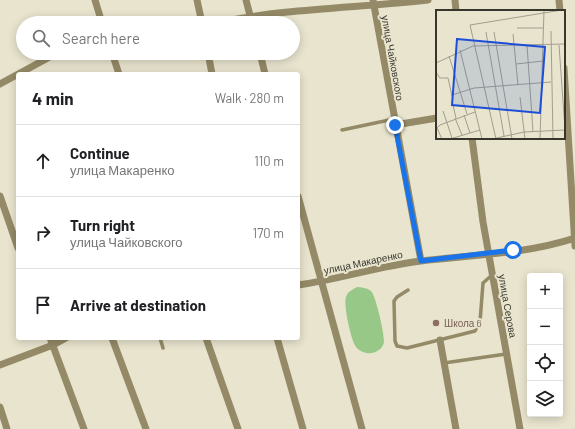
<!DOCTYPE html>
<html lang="en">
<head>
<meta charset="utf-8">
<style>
	body { margin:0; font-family:Barlow,sans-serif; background:#f6f6f6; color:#202124 }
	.controls { position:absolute; right:12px; bottom:12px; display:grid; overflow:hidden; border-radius:4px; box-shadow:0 2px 10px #0003 }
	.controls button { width:36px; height:36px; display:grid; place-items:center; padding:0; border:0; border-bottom:1px solid #e0e0e0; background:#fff; color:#202124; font:20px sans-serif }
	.stop { position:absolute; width:12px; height:12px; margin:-9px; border:3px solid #1a73e8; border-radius:50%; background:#fff }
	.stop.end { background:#1a73e8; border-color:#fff; box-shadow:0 1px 4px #0008 }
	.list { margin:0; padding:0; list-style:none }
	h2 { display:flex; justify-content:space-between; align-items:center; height:52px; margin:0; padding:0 16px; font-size:17px }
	h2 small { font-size:13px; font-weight:400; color:#757577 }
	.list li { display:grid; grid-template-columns:26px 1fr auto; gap:12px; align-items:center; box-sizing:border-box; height:72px; padding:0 16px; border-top:1px solid #e0e0e0 }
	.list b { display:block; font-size:15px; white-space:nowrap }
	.list p { margin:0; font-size:13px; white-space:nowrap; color:#757577 }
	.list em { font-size:13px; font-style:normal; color:#757577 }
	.icon { flex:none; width:22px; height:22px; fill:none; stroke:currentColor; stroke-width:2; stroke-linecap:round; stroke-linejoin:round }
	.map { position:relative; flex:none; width:575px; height:429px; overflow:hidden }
	.search { position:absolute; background:#fff; box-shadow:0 2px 10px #0003; left:16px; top:16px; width:284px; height:44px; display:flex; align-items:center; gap:10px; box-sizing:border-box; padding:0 14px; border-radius:22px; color:#757577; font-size:15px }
	.panel { position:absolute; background:#fff; box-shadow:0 2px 10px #0003; left:16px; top:72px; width:284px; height:268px; border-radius:4px }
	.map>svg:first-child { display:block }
	.pitch { fill:#97c887 }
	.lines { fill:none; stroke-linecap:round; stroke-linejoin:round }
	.service { stroke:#948a67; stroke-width:3.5 }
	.minor { stroke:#948a67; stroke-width:7 }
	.route { stroke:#1a73e8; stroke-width:5 }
	.education-dot { fill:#8d6e63; stroke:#e8e4ce; stroke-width:1.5 }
	.labels { text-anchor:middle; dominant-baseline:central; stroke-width:4; stroke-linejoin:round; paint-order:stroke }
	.street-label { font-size:10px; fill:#37362d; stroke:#e8e4ce }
	.education-label { font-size:10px; fill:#785e54; stroke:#e8e4ce; text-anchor:start }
	.inset-road { fill:none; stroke:#a19e8e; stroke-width:1 }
	.view { fill:#1d4ed8; fill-opacity:0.15; stroke:#1d4ed8; stroke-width:2 }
	.inset-edge { fill:none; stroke:#37362d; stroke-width:2 }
</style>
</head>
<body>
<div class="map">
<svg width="575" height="429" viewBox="0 0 575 429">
	<rect width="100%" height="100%" fill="#e8e4ce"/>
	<path class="pitch" d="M357 287C361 287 367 288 371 291 376 296 384 333 384 341 384 347 378 352 372 353 367 354 360 352 356 347 351 340 343 304 346 297 348 291 352 290 357 287Z"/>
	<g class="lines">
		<path class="service" d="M342 130 394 119
			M408 290 397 297 394 301 395 341 397 346 407 348 475 331 480 322 483 283 492 275
			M160 338 163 348
			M444 363 506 354"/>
		<path class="minor" d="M95 0 102 23
			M197 0 202 23
			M246 0 252 23
			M373 0 421 261
			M455 0 456 11
			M559 0 560 11
			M216 23C286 8 357 8 428 0
			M112 53 119 74
			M208 53 212 74
			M260 53 265 74
			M564 68 575 246
			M0 84 57 53
			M395 125 437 118
			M472 138 483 222 520 429
			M0 196 18 248
			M298 196 362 429
			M298 285C339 279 380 266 421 261 472 255 526 254 575 238
			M50 338 84 429
			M112 338 146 429
			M206 338 238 429
			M277 338 303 429
			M440 340 456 429
			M0 365 53 345 66 338
			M0 407 7 429"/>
	</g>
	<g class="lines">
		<path class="route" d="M395 125 421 261 513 250"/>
	</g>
	<circle class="education-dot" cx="436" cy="323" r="4"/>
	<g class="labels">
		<g class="street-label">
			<text transform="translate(393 58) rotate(80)">улица Чайковского</text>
			<text transform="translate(363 262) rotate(-12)">улица Макаренко</text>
			<text transform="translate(508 306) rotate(80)">улица Серова</text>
		</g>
		<g class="education-label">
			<text x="444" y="323">Школа 6</text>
		</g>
	</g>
	<g transform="translate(436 10)">
		<rect width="129" height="129" fill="#e8e4ce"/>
		<path class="inset-road" d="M81 18H107M115 21 117 129M50 22 68 126M58 22 76 129M77 24 82 75M91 35 97 122M123 35 129 119M24 40 46 129M13 46 31 104M0 53 37 36 129 34M80 54 107 51M0 62 4 68H12L16 86M16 85 38 78 115 72M84 87 89 129M16 91 20 108M7 101 16 128M28 105 34 123M19 108 26 125M6 129 1 118 4 115 39 102M14 129 44 120M56 129 88 122 129 120M60 129 34 15 126 0M104 129 108 0"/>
		<path class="view" d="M21 29 109 37 104 103 16 95Z"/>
		<rect width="129" height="129" class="inset-edge"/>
	</g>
</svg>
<div class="controls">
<button>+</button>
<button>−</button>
<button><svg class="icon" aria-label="locate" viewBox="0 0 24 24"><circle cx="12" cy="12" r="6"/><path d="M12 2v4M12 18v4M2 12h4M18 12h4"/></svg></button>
<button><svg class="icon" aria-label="layers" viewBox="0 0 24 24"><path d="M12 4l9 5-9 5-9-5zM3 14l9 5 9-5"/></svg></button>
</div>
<div class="stop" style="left:513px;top:250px"></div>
<div class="stop end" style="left:395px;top:125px"></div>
<div class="search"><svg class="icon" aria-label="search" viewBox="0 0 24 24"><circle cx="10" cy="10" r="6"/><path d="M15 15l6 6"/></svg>Search here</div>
<section class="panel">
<h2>4 min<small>Walk · 280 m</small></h2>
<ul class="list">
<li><svg class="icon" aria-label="ahead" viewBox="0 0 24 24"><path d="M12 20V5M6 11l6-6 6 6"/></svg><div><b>Continue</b><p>улица Макаренко</p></div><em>110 m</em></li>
<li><svg class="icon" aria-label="right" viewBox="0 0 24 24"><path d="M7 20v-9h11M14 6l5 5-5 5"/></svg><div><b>Turn right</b><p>улица Чайковского</p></div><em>170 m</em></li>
<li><svg class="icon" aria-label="arrive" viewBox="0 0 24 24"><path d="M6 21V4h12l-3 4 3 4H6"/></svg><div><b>Arrive at destination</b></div></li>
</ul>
</section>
</div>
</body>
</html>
